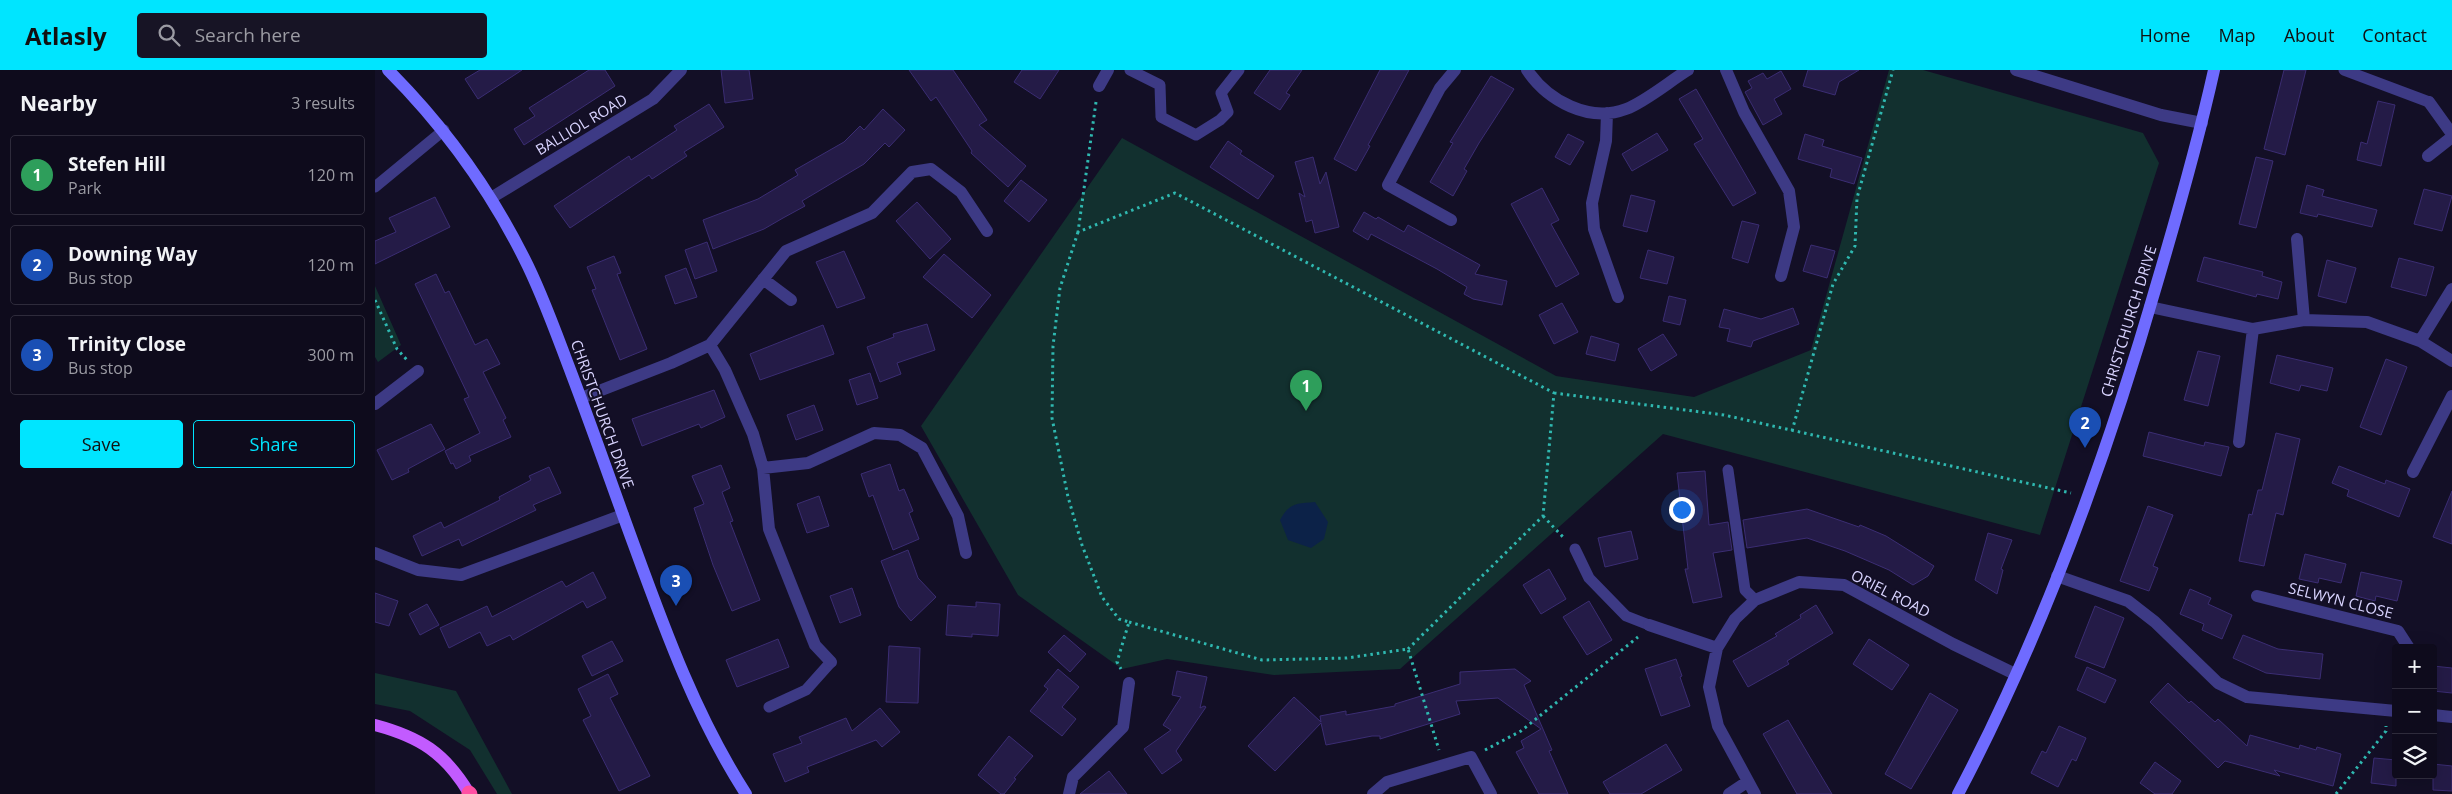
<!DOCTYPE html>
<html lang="en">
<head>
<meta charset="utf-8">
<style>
	body { margin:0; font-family:"Open Sans",sans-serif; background:#171425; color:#f1f3f6 }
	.controls { position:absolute; right:15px; bottom:15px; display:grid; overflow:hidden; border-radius:5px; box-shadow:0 5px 20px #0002 }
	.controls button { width:45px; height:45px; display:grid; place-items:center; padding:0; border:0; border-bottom:1px solid #2e2b3b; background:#0e0b1c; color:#f1f3f6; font:25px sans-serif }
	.you { position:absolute; left:1306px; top:439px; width:18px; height:18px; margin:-12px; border:4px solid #fff; border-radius:50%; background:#1a73e8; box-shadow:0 0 0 8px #1a73e833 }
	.badge { display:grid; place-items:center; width:32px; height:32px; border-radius:50%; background:#00e5ff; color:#fff; font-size:16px; font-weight:700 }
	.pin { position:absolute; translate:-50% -41px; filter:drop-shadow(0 1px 2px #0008) }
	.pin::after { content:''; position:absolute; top:26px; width:18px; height:15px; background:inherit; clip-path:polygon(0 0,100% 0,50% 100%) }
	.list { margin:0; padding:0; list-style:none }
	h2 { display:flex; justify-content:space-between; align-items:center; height:65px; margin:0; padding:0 20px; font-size:21px }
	h2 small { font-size:16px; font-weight:400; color:#9b9ba3 }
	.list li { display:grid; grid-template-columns:32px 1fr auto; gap:15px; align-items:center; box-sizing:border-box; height:80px; margin:0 10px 10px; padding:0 10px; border:1px solid #2e2b3b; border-radius:5px }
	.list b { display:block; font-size:19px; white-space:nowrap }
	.list p { margin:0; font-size:16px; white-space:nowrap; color:#9b9ba3 }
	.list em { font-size:16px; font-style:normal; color:#9b9ba3 }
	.actions { display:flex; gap:10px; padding:15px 20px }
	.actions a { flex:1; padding:11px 0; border:1px solid #00e5ff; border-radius:5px; text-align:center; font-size:18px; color:#00e5ff }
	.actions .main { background:#00e5ff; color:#111 }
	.icon { flex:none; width:28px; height:28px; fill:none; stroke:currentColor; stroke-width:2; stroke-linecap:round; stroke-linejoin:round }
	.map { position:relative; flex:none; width:2077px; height:724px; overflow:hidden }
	header { display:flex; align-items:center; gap:30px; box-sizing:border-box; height:70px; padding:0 25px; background:#00e5ff; color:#111 }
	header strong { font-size:24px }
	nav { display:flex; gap:28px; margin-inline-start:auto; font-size:18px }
	.search { width:350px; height:45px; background:#171425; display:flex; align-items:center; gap:12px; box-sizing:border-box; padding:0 18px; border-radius:5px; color:#9b9ba3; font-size:19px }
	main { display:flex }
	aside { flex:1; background:#0e0b1c }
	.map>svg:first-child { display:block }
	.green { fill:#12302f }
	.water { fill:#0c2248 }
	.building { fill:#241b47; stroke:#3b2d73 }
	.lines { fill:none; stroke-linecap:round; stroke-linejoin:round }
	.path { stroke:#2fb8b0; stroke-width:3; stroke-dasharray:2.5 4; stroke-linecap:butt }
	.lane { stroke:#3d3a85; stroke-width:11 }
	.street { stroke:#3d3a85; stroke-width:12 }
	.secondary { stroke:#6f6bff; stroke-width:12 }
	.primary { stroke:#c25bff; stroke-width:12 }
	.highway { stroke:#ff4fa3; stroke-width:15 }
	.labels { text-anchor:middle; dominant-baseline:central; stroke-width:4; stroke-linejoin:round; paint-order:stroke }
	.street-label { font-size:15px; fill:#d9d4ff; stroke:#130f26 }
</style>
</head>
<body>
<header>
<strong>Atlasly</strong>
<div class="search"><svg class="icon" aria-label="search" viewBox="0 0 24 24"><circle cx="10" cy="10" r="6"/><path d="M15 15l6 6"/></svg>Search here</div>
<nav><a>Home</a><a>Map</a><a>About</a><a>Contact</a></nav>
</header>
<main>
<aside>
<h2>Nearby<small>3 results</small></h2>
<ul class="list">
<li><span class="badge" style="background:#2e9e5b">1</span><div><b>Stefen Hill</b><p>Park</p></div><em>120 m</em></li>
<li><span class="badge" style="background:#1a4fb4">2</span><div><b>Downing Way</b><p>Bus stop</p></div><em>120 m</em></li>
<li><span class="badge" style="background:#1a4fb4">3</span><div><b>Trinity Close</b><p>Bus stop</p></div><em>300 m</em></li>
</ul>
<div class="actions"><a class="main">Save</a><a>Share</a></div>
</aside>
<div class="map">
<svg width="2077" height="724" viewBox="0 0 2077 724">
	<rect width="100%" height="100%" fill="#130f26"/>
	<path class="green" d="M1514 0H1548L1768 63 1784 93 1665 465 1288 364 1025 599 899 605 792 589 747 599 643 525 546 356 747 68 1181 306 1319 327 1436 280Z
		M0 216 26 275 3 292 0 287Z
		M0 603 81 621 137 724H122L95 680 35 641 0 634Z"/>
	<path class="water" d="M940 432 953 452 949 469 936 478 913 470 905 450C915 432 921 434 940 432Z"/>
	<path class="building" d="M105 0H147L103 29 90 9Z
		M214 0H230L240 16 149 75 139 59 160 46 154 38Z
		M346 0H374L378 29 350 33Z
		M534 0H578L612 50 604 55 651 96 633 117 596 83 597 81 561 27 556 31Z
		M647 0H684L665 29 639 12Z
		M895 0H927L911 23 915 25 905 40 879 23Z
		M1005 0H1034L993 75 995 76 981 101 959 89Z
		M1433 0H1484L1464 12 1460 25 1428 16Z
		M1909 0H1931L1910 85 1889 79Z
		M1406 1 1416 19 1399 29 1407 44 1388 55 1370 22 1377 18 1373 11 1388 3 1392 9Z
		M1116 6 1139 19 1104 73 1089 99 1092 101 1078 126 1055 112 1078 73 1075 72Z
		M1321 19 1381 123 1358 136 1319 74 1328 69 1304 29Z
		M2003 31 2020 35 2006 96 1982 90 1986 72 1992 74Z
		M334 34 349 57 309 82 312 86 277 109 274 105 195 158 179 136 254 86 256 90 302 60 299 56Z
		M508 39 530 60 514 77 510 73 489 94 427 131 430 136 408 148 389 159 338 179 328 150 383 129 423 105 420 100 469 72 485 56 489 60Z
		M1282 63 1293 80 1257 101 1247 84Z
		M1193 64 1209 72 1195 95 1180 87Z
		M1430 64 1449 70 1447 76 1487 88 1479 114 1455 107 1457 99 1423 89Z
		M853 71 867 81 865 84 899 106 883 129 835 97Z
		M938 87 945 114 951 102 964 157 940 163 937 150 931 152 924 123 930 127 920 92Z
		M1881 87 1898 91 1881 158 1864 154Z
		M646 110 672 130 654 152 629 131Z
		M1932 115 1949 120 1947 126 2002 140 1997 157 1943 144 1942 147 1925 143Z
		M1167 118 1184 150 1176 154 1204 204 1181 217 1136 134Z
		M2049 119 2077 126 2067 161 2039 154Z
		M1256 125 1280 131 1272 162 1248 156Z
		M60 127 75 157 0 194V171L21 162 14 148Z
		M542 132 576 169 555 189 521 151Z
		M989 142 1001 149 1003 147 1029 162 1033 155 1105 195 1100 204 1132 211 1127 235 1098 229 1089 224 1092 217 1062 199 996 164 993 170 978 161Z
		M1367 151 1384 155 1373 193 1357 188Z
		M332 172 342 201 320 209 310 180Z
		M1436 175 1460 181 1452 208 1428 201Z
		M1273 180 1299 187 1292 214 1265 208Z
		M469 181 490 228 462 238 441 192Z
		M569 184 616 225 597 248 548 207Z
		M239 186 246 203 242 204 272 279 245 290 217 220 221 219 212 197Z
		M1829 187 1888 202 1887 206 1907 212 1903 229 1882 224 1881 227 1822 211Z
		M2024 188 2059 197 2051 226 2016 217Z
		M1952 190 1981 198 1971 233 1943 226Z
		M311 198 322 227 300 234 290 206Z
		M61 204 70 223 74 221 100 275 112 269 125 294 108 302 131 348 128 350 136 367 94 386 96 391 81 399 78 393 76 394 70 381 105 363 89 329 94 327 40 214Z
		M1294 226 1311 230 1305 255 1288 251Z
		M1187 233 1203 262 1179 274 1164 245Z
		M1418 238 1424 254 1378 271 1376 277 1352 271 1355 259 1344 257 1349 239 1386 249Z
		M552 254 560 280 522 293 526 304 505 312 492 277 519 267 518 264Z
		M448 255 459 284 385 310 375 284Z
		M1288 264 1302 285 1276 301 1263 279Z
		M1216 266 1244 274 1240 291 1211 284Z
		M1823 281 1845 286 1833 336 1809 330Z
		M1902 285 1958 298 1952 321 1926 315 1924 321 1895 313Z
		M2011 289 2032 297 2006 365 1985 357Z
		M495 303 503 328 482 335 474 310Z
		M339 320 350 347 326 358 324 354 267 376 257 349Z
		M439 335 448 360 421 370 412 345Z
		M56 354 70 379 33 399 34 402 17 410 2 380Z
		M1774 362 1829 376 1830 372 1854 377 1846 406 1768 386Z
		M1901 363 1925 369 1908 445 1901 443 1889 496 1864 491 1874 444 1877 445 1883 420H1887Z
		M515 394 524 421 529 419 538 441 534 443 544 469 518 480 498 425 494 427 486 404Z
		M346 395 355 418 347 422 358 451 355 452 385 530 357 541 338 495 319 438 329 434 317 406Z
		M1964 396 2010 414 2011 410 2035 419 2024 447 1972 426 1974 420 1957 413Z
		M174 397 186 423 158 435 161 440 87 476 84 469 47 486 38 466 66 452 69 458 125 430 124 427 156 410 154 406Z
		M1330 401 1334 455 1353 452 1357 480 1338 483 1347 527 1318 533 1310 499H1313L1302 403Z
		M2077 421V474L2058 467Z
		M444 426 454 456 432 463 422 434Z
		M1773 436 1798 445 1778 496 1783 498 1774 521 1745 511Z
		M1432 439 1484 457 1485 455 1511 466 1559 496 1553 506 1538 515 1514 500 1470 481 1432 468 1372 478 1368 450Z
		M1256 461 1263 489 1230 497 1223 468Z
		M1613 463 1637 470 1626 499 1628 500 1622 524 1600 510Z
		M533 480 543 508 561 527 536 551 524 537 506 491Z
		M1930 484 1971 494 1966 513 1944 508 1943 513 1924 509Z
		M1174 499 1191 529 1166 544 1148 515Z
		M218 502 231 528 212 538 208 531 138 570 135 565 112 576 105 562 74 578 65 558 112 536 117 547 187 511 191 517Z
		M1986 502 2027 511 2022 531 2001 526 2000 531 1981 526Z
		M477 518 486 545 465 553 455 526Z
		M1815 519 1836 528 1833 534 1857 545 1847 569 1827 560 1829 554 1805 544Z
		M0 523 23 531 14 556 0 552Z
		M1214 531 1237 570 1212 585 1188 547Z
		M601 532 625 534 623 566 597 564V567L571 565 573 535 601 537Z
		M52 534 64 555 45 565 34 544Z
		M1441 535 1458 563 1412 591 1414 594 1373 617 1358 591 1402 566 1400 564 1426 548 1425 545Z
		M1720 536 1749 548 1729 598 1700 587Z
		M689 565 711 584 695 602 673 582Z
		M1868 565 1903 579 1948 584 1945 609 1891 603 1858 588Z
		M403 569 414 597 362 617 351 590Z
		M1494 569 1534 595 1517 620 1478 594Z
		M237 571 248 591 217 606 207 586Z
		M514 576 545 578 543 633 511 632Z
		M1301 589 1307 606 1305 607 1315 636 1286 646 1270 599Z
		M2058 596 2077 598V623L2058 621Z
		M1712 597 1741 610 1730 633 1702 620Z
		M683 599 704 617 687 637 701 649 687 666 655 641 673 619 669 616Z
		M1140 599 1156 611 1149 615 1177 680 1174 681 1193 724H1164L1141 682 1149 678 1146 671 1166 659 1123 628 1081 631 1085 644 1005 669V666H997L951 675 946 653 900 701 873 676 919 627 946 652 945 646 971 641V645L1020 636V634L1085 614V602Z
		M802 601 832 607 825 638 829 636 831 637 801 681 807 690 787 704 769 679 796 660 788 655 806 627 797 625Z
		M233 604 243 624 235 628 275 706 244 721 208 650 216 646 203 619Z
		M1793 613 1814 633 1816 631 1840 652 1843 649 1872 676 1875 665 1924 679 1925 675 1941 680 1942 677 1966 684 1958 716 1899 700 1905 706 1850 691 1843 698 1775 632Z
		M1555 623 1583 640 1536 719 1510 704Z
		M505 638 525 662 507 677 501 670 432 697 434 702 410 712 398 684 427 673 424 667 471 648 477 661Z
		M1413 650 1436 689 1457 724H1422L1388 664Z
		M1684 656 1711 668 1701 691 1697 689 1683 717 1656 703 1667 681 1671 683Z
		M634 666 658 686 639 708 641 709 629 724H626L603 705Z
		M1291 674 1307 700 1266 724H1235L1228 712Z
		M1999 688 2021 690V716L1996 713Z
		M1780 692 1806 711 1797 724H1780L1765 713Z
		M2058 694 2077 696V721L2058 720Z
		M734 701 752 724H705Z"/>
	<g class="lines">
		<path class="path" d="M721 32 703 162 800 123 1179 323 1168 446 1033 579
			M703 162 685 218 678 276 677 348 693 427 707 475 727 527 744 549 754 552 742 592 746 599
			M0 230 22 279 32 290
			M1179 323 1349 345 1696 423
			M1417 361 1458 214 1480 176 1482 128 1518 0
			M1168 446 1188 467
			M754 552 887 590 972 588 1033 579 1064 680
			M1110 680 1146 661 1263 567
			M1961 724 2011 661V656"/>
		<path class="lane" d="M755 0 785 15 786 47 821 65 845 50 853 42 846 23 864 0
			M1969 0 2054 32
			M0 117 69 60
			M1353 400 1370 520 1380 530
			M1200 479 1214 508 1251 546 1274 555
			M394 637 431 620 456 592"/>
		<path class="street" d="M1152 0C1173 31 1214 53 1251 39 1270 32 1295 11 1313 0
			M1351 0 1369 42 1414 121 1419 157 1406 206
			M1641 0 1786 45 1827 53
			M724 16 733 0
			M2054 32 2077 64
			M1232 43 1231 71 1217 133 1219 159 1243 227
			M2053 86 2077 67
			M116 128 278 29 306 0
			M1076 150 1013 115 1065 18 1080 0
			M1922 169 1929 250
			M388 209 416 230
			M1775 237 1878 259 1929 250 1992 252 2045 271 2077 291
			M2045 271 2077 219
			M335 275 350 300 378 364 388 398 394 459 440 575 456 592
			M206 328 296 293 335 275 411 181 497 143 537 102 556 99 586 122 612 161
			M0 334 43 301
			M1864 372 1878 259
			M388 398 433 393 499 363 525 365 547 378 583 446 591 483
			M2038 402 2077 326
			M0 483 43 500 86 505 248 445
			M1682 506 1753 531 1780 552 1843 613 1872 627 2021 641
			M1882 526 2023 561 2034 578
			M1274 555 1342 578
			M2058 645 2077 647
			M694 724 698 707 748 657 754 613
			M998 724 1012 712 1096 687 1116 724
			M1354 724 1372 712
			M1380 724 1343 656 1334 617 1342 578 1360 549 1380 530 1424 512 1469 515 1578 574 1640 604"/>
		<path class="secondary" d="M13 0C68 55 114 118 149 188 168 225 182 266 197 305 219 363 239 421 260 478 291 563 322 648 371 724
			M1583 724C1667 565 1732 386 1782 213 1803 142 1823 72 1839 0"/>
		<path class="primary" d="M0 655C45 667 70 683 94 723"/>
		<path class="highway" d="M94 723 95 724"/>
	</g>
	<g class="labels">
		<g class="street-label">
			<text transform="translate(206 54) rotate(-31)">BALLIOL ROAD</text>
			<text transform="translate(1753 251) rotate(-73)">CHRISTCHURCH DRIVE</text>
			<text transform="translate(228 344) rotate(70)">CHRISTCHURCH DRIVE</text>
			<text transform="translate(1516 523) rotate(27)">ORIEL ROAD</text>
			<text transform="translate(1966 530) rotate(14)">SELWYN CLOSE</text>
		</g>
	</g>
</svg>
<div class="controls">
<button>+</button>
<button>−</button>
<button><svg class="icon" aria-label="layers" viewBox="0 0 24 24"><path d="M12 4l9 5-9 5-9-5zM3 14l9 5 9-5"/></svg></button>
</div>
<div class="you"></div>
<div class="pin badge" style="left:931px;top:341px;background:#2e9e5b">1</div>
<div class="pin badge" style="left:1710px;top:378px;background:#1a4fb4">2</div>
<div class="pin badge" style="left:301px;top:536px;background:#1a4fb4">3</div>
</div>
</main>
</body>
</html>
